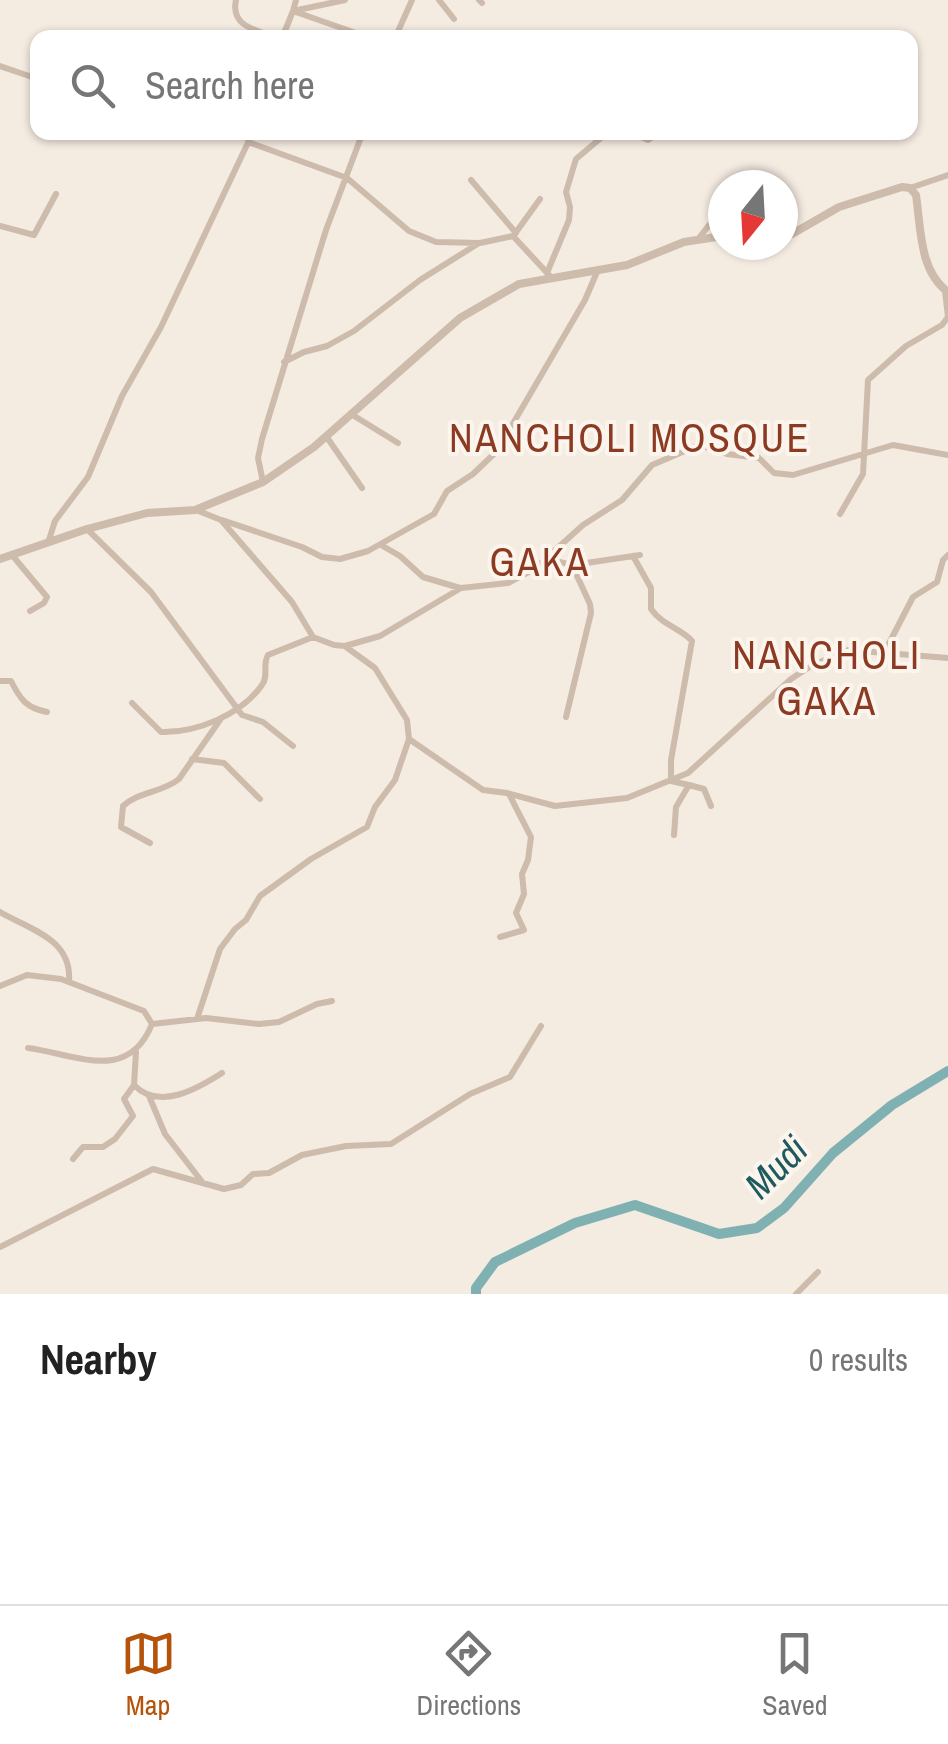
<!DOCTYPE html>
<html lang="en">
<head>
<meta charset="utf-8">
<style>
	body { margin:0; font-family:"Archivo Narrow",sans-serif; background:#f2f2f2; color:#222 }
	.compass { position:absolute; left:708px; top:170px; width:90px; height:90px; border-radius:50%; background:#fff; box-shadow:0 2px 8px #0004; rotate:198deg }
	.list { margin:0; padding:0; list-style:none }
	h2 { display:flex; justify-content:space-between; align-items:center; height:130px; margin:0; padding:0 40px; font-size:42px }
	h2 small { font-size:32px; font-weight:400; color:#767676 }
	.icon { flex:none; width:55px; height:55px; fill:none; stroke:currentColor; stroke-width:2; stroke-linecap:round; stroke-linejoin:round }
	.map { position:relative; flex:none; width:948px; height:1294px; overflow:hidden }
	.search { position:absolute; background:#fff; box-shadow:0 2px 8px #0004; left:30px; right:30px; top:30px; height:110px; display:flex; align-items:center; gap:25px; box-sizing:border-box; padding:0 35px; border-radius:20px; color:#767676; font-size:38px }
	.sheet { height:310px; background:#fff }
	nav { display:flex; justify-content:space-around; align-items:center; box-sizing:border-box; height:140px; border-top:2px solid #e0e0e0; background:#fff; font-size:28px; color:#767676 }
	nav a { display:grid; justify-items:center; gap:5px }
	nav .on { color:#b45309 }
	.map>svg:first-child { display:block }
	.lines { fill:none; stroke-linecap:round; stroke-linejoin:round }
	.river { stroke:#7fb0b2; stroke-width:10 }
	.minor { stroke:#cdbbac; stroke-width:6 }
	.tertiary { stroke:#cdbbac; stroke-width:8 }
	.labels { text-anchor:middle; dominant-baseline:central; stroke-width:8; stroke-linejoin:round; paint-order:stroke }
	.water-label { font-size:38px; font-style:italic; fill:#1f5a5e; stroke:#fbf5ee }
	.quarter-label { font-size:40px; letter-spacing:2.5px; fill:#8c3b22; stroke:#fbf5ee }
</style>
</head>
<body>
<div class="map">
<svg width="948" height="1294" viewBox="0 0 948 1294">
	<rect width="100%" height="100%" fill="#f4ebe1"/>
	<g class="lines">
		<path class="river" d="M476 1294V1288L495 1262 575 1223 635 1205 719 1234 757 1228 784 1208 833 1153 892 1105 948 1071"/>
		<path class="minor" d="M236 0C230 27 257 30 277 38
			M296 0 293 11 370 38
			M439 0 454 19
			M479 0 482 3
			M282 38 293 11 345 0
			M395 38 412 0
			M0 66 38 79
			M630 132 648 140 660 132
			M248 142 347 178 409 231 436 242 480 243 513 236 550 276
			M747 175 753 185
			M471 180 516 233
			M910 188 948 175
			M0 226 34 235 56 194
			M514 235 540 199
			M699 238 709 225 723 218
			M547 273 569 220 570 207 566 192 576 159 608 132
			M945 291 948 317
			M284 362 304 352 327 346 354 331 420 280 479 243
			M351 414 398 443
			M326 436 362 488
			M263 482 258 458 262 439 326 230 363 132
			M196 510 221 520 292 602 313 637 334 645 345 646 380 636 461 588 508 583 551 560 572 565 590 604 591 613 566 717
			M840 514 863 474 868 380 906 346 942 325 948 317
			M222 520 302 547 322 557 340 559 368 551 434 514 447 491 473 474 497 451 585 300 597 272
			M87 529 151 592 242 715 263 722 293 746
			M48 543 55 521 88 477 122 396 161 327 253 132
			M381 545 400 556 423 577 460 588
			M12 555 47 597 44 603 30 611
			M633 556 651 588V609C663 626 681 628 692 641L671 760V781L689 785 676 807 674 835
			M542 562 583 525 622 500 652 465 699 445 727 454 759 458 774 473 793 475 893 445 948 455
			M573 565 640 555
			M884 653 913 597 937 582 943 560 948 555
			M0 681H11C20 699 26 708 47 712
			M132 703 161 732C196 733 241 715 262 685 269 676 262 665 268 655L313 637
			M409 739 483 790 507 793 555 806 627 798 688 773 791 679 811 666 848 650 948 658
			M192 759 224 763 260 799
			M689 785 704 789 711 806
			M150 843 121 827 123 806C139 791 162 793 179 779L220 720
			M0 912C31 930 72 939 69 981
			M500 937 524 930 516 913 524 894 522 874 528 860 531 837 510 796
			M0 986 27 975 61 979 144 1011 152 1024
			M197 1019 220 949 235 929 246 920 260 896 311 859 367 827 375 807 395 780 409 739 407 720 375 668 346 647
			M152 1024 206 1018 259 1024 279 1022 317 1004 332 1001
			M28 1048C75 1054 128 1084 152 1024
			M136 1052 134 1085C159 1111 197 1089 222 1073
			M149 1096 165 1134 203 1183
			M73 1159 83 1147H103L115 1139 133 1116 124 1099 134 1085
			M0 1247 153 1169 224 1189 241 1185 253 1174 269 1173 302 1155 346 1146 391 1144 470 1094 510 1077 541 1026
			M796 1294 818 1272"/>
		<path class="tertiary" d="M783 234H792L839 207 902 187 910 188 916 195C921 228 919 271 948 292
			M0 559 87 529 147 513 195 510 263 482 314 447 460 318 519 284 627 265 684 242 723 236"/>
	</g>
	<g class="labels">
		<g class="water-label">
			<text transform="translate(776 1167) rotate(-45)">Mudi</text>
		</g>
		<g class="quarter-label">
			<text x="630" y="437">NANCHOLI MOSQUE</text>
			<text x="540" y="561">GAKA</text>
			<text x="827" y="654">NANCHOLI<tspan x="827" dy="46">GAKA</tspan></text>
		</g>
	</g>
</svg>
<svg class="compass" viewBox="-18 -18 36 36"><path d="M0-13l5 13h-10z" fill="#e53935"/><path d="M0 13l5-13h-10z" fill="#767676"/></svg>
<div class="search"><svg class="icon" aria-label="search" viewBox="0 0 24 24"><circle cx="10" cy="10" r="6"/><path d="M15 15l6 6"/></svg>Search here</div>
</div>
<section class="sheet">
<h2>Nearby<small>0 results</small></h2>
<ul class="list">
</ul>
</section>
<nav>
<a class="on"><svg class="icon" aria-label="map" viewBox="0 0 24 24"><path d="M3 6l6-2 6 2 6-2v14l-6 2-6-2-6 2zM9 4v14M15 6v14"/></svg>Map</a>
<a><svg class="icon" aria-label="directions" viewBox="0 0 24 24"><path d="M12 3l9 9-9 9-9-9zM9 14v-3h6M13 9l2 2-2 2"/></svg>Directions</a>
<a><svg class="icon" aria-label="saved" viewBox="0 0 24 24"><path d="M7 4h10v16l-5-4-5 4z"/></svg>Saved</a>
</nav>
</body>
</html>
